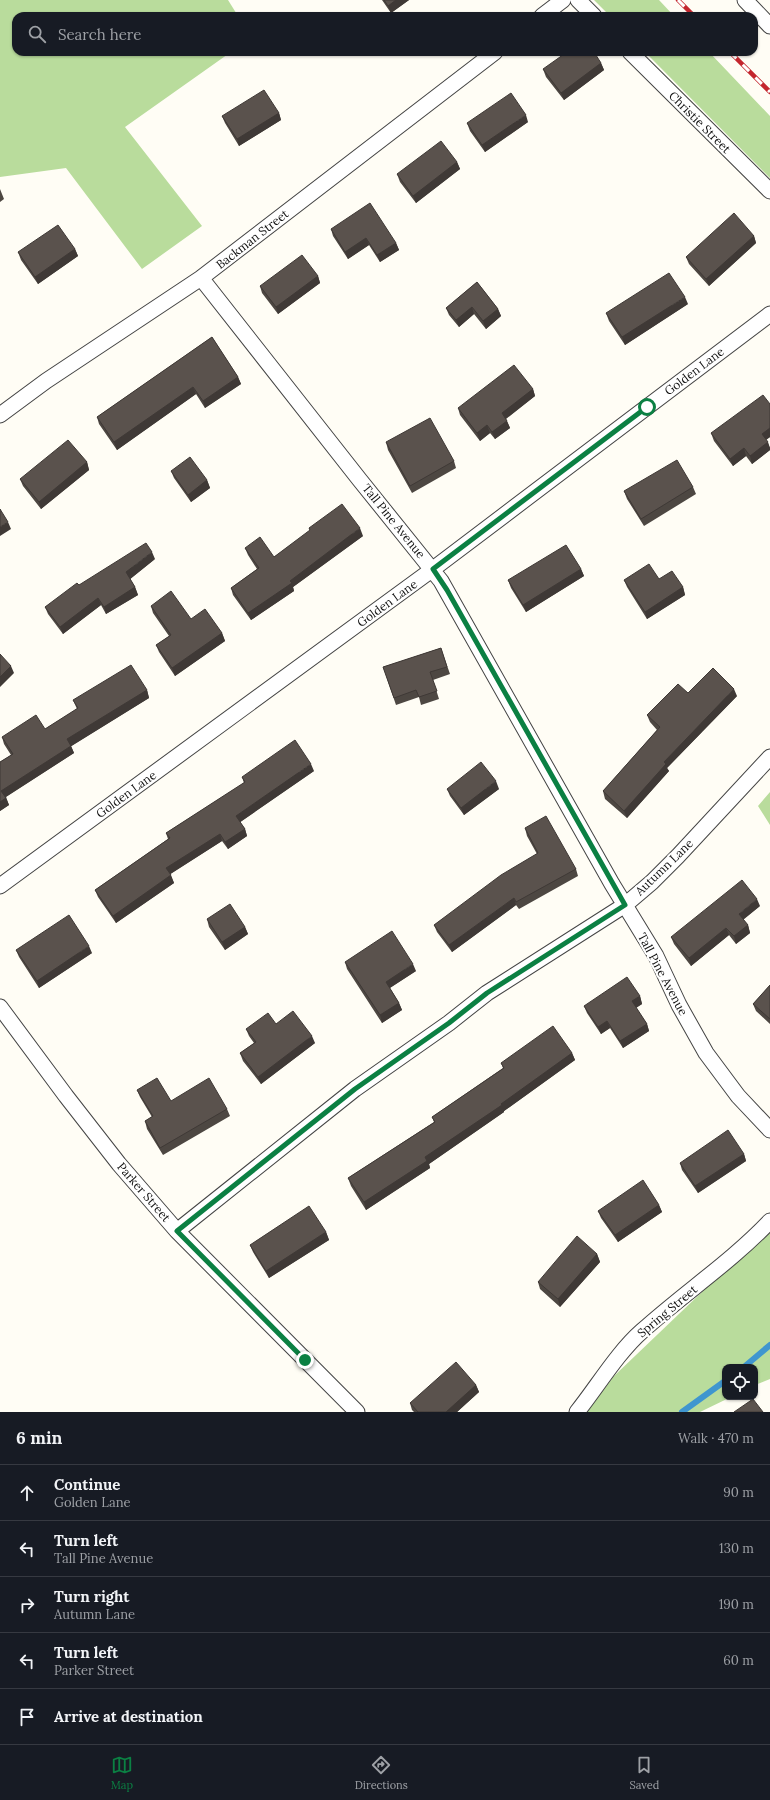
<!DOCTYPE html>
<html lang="en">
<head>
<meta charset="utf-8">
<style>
	body { margin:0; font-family:Lora,serif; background:#20242c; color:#f1f3f6 }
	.controls { position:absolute; right:12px; bottom:12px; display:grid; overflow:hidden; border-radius:8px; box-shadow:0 1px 3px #0004 }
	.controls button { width:36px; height:36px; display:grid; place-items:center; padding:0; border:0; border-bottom:1px solid #363941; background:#171b24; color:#f1f3f6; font:20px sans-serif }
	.stop { position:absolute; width:12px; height:12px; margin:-9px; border:3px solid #0b8043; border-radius:50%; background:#fff }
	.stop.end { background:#0b8043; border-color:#fff; box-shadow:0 1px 4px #0008 }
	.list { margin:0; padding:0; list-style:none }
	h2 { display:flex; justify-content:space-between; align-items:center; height:52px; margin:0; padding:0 16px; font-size:17px }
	h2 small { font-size:13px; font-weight:400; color:#9ea1a6 }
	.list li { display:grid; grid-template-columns:26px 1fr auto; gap:12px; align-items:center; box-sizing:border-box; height:56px; padding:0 16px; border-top:1px solid #363941 }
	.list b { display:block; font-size:15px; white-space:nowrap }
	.list p { margin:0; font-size:13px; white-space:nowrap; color:#9ea1a6 }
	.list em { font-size:13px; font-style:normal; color:#9ea1a6 }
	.icon { flex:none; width:22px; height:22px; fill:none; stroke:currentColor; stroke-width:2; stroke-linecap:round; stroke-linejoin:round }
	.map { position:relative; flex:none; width:770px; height:1412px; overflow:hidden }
	.search { position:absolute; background:#171b24; box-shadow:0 1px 3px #0004; left:12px; right:12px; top:12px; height:44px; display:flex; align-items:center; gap:10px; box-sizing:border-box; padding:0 14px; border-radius:12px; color:#9ea1a6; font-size:15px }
	.sheet { height:332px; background:#171b24 }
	nav { display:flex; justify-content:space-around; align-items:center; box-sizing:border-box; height:56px; border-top:1px solid #363941; background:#171b24; font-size:11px; color:#9ea1a6 }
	nav a { display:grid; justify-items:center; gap:2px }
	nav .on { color:#0b8043 }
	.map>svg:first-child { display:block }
	.forest { fill:#b9dc9c }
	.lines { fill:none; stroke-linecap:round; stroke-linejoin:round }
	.stream { stroke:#3f96cf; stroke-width:6 }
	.street-casing { stroke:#444; stroke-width:17 }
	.street { stroke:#fff; stroke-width:15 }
	.rail-casing { stroke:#c4262e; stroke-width:4.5 }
	.rail { stroke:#fff; stroke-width:3; stroke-dasharray:9; stroke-linecap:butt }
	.wall { fill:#4d4742 }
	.shaded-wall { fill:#3f3936 }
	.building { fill:#5a524d; stroke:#3f3936 }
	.route { stroke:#0b8043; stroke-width:5 }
	.labels { text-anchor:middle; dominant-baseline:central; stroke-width:4; stroke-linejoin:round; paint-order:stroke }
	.street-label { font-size:12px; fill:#111; stroke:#fff }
</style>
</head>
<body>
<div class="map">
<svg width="770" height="1412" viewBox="0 0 770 1412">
	<rect width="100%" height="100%" fill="#fffdf5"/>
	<path class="forest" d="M0 0H228L238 16H16V52H231L125 127 202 226 142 269 66 168 0 177Z
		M594 0H659L674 16H610Z
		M645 52H709L770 116V178Z
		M770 792V825L758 806Z
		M770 1227V1379L755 1385V1367H725V1397H731L700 1412H587L613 1377Z"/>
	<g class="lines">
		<path class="stream" d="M744 1367 770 1345
			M682 1412 725 1381"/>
		<g class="street-casing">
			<path id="street" d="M578 0 594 16
				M745 0 770 26
				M542 16 563 0
				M630 52 770 191
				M201 278 359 479 441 581 612 884 656 956 679 1005 706 1053 738 1096 770 1130
				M0 415 46 381 201 278 495 52
				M0 886 433 569 770 314
				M0 1007 66 1096 119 1164 177 1231 357 1412
				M177 1231 355 1089 449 1023 487 993 625 905 652 882 678 856 770 757
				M577 1412C597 1387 618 1352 642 1331 684 1293 731 1262 770 1221"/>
		</g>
		<use href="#street" class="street"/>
		<g class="rail-casing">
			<path id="rail" d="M678 0 694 16
				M730 52 770 92"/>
		</g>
		<use href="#rail" class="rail"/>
	</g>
	<path class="wall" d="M382 0H409L391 13Z
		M601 63 604 70 564 100 546 77 543 69Z
		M279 113 281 120 239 146 225 123 222 116Z
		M528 122 485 152 470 131 467 123Z
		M457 162 460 169 416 203 400 182 397 174Z
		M0 189 4 199 0 202Z
		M331 229 396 243 399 250 380 262 369 245 348 259 333 236Z
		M754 236 756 243 709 286 689 264 686 257Z
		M75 249 78 256 38 284 21 260 18 252Z
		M318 276 320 283 278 314 262 293 260 286Z
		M477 282 498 309 501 316 486 329 474 314 459 327 449 315 446 308Z
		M688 304 625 345 609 321 606 313Z
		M212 337 238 377 241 384 205 408 196 394 117 450 99 424 97 417Z
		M533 389 535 396 506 419 510 428 495 439 490 433 480 441 460 415 458 408Z
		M770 404V437L766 440 770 448V450L752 464 746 456 733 466 714 441 711 433Z
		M386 442 454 461 456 468 412 493 388 450Z
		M87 462 89 470 41 509 23 486 20 479Z
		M171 471 207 480 210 488 191 502 174 478Z
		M693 487 696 494 644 526 627 499 624 491Z
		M309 528 363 536 293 587 294 591 251 620 233 595 231 588 257 569 248 555 245 548 274 557 310 531Z
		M155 559 130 579 135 587 138 595 106 614 101 605 63 634 48 614 45 607 79 585Z
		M581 569 584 576 526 612 511 588 508 580Z
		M659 579 683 587 685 595 647 619 627 587 624 580Z
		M151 606 191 619 222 633 225 641 175 676 159 652 156 645 169 636 153 613Z
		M441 648 450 674 433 680 439 699 421 705 419 697 396 705 383 667Z
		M147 690 149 698 71 746 74 753 6 797 9 805 0 811V762L11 755 4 744 2 737 45 729 77 709 73 700Z
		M688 693 737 696 667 768 669 771 627 818 605 799 603 791 657 730 650 722 647 715Z
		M314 771 240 822 245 829 247 836 228 849 222 841 170 874 174 883 116 923 98 897 95 890 168 839 166 833 244 783 242 777Z
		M447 789H499L464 815 450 796Z
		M525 828 576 869 578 876 519 909 516 905 452 952 437 932 434 925 537 854 527 836Z
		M760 906 743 920 748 925 750 933 736 944 729 935 691 966 674 944 671 937Z
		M207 919 245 927 248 934 225 950 209 927Z
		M16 950 92 953 39 988 19 957Z
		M345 962 416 971 390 988 399 1003 402 1010 382 1023 347 969Z
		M770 985V1024L756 1011 753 1004Z
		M640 996 642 1004 636 1008 647 1024 649 1031 623 1048 610 1028 601 1034 587 1013 584 1006Z
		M276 1024 315 1043 261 1084 243 1061 240 1053 254 1043 249 1036 246 1029Z
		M572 1053 575 1060 504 1111V1112L429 1164 430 1168 366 1210 351 1186 348 1178 434 1122 432 1117 503 1068 501 1063Z
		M137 1090 171 1101 227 1109 230 1116 163 1155 147 1129 145 1121 152 1117 140 1097Z
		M744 1154 746 1161 698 1193 682 1170 680 1163Z
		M659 1205 662 1212 618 1242 601 1218 598 1211Z
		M326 1232 329 1240 269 1278 253 1252 250 1245Z
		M597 1254 600 1262 560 1307 540 1289 538 1282Z
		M476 1385 479 1392 457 1412H414L412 1410 410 1403Z"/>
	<path class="shaded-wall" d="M396 0H409L391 13 388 6Z
		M601 63 604 70 564 100 561 93Z
		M279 113 281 120 239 146 237 139Z
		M526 115 528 122 485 152 482 145Z
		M457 162 460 169 416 203 413 196Z
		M754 236 756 243 709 286 706 279Z
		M366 238 369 245 348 259 345 252Z
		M396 243 399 250 380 262 377 255Z
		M75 249 78 256 38 284 35 277Z
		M318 276 320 283 278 314 276 307Z
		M685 297 688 304 625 345 622 337Z
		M472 307 474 314 459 327 456 320Z
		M498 309 501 316 486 329 483 321Z
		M238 377 241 384 205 408 203 401Z
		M193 387 196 394 117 450 114 442Z
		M533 389 535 396 504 420 502 413Z
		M507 421 510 428 495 439 492 432Z
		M487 425 490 433 480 441 477 433Z
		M770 428V437L764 441 762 434Z
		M768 442 770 448V450L752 464 750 456Z
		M744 448 746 456 733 466 730 459Z
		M87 462 89 470 41 509 39 502Z
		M207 480 210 488 191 502 188 495Z
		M8 522 11 529 0 536V527Z
		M360 528 363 536 293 587 294 591 251 620 248 613 290 581Z
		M152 552 155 559 129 580 126 572Z
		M581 569 584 576 526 612 523 605Z
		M135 587 138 595 106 614 104 607Z
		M683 587 685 595 647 619 645 612Z
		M98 598 101 605 63 634 60 627Z
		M222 633 225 641 175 676 172 668Z
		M11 666 14 673 0 687V677Z
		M734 689 737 696 667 768 669 771 627 818 624 811 664 762Z
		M147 690 149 698 70 747 67 739Z
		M71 746 74 753 4 798 1 791Z
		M311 764 314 771 239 823 236 816Z
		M496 781 499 789 464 815 461 808Z
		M6 798 9 805 0 811V802Z
		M245 829 247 836 228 849 225 842Z
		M220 834 222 841 169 875 166 868Z
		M171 875 174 883 116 923 113 916Z
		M514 898 516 905 452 952 449 945Z
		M757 899 760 906 741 921 739 914Z
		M748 925 750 933 736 944 734 936Z
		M245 927 248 934 225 950 222 942Z
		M726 928 729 935 691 966 689 958Z
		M89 946 92 953 39 988 37 981Z
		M413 964 416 971 388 989 386 982Z
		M640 996 642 1004 634 1009 632 1001Z
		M399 1003 402 1010 382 1023 380 1015Z
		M607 1021 610 1028 601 1034 598 1027Z
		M647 1024 649 1031 623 1048 620 1041Z
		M312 1036 315 1043 261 1084 258 1077Z
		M572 1053 575 1060 504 1111V1112L429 1164 430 1168 366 1210 364 1202 425 1157Z
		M744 1154 746 1161 698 1193 695 1186Z
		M659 1205 662 1212 618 1242 615 1235Z
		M326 1232 329 1240 269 1278 266 1271Z
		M597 1254 600 1262 560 1307 558 1299Z
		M476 1385 479 1392 457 1412H446Z"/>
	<path class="building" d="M384 0H396L388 6Z
		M567 52H594L601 63 561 93 543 69Z
		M264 90 279 113 237 139 222 116Z
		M511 93 526 115 482 145 467 123Z
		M441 141 457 162 413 196 397 174Z
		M370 203 396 243 377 255 366 238 345 252 331 229Z
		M734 213 754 236 706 279 686 257Z
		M58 225 75 249 35 277 18 252Z
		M302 255 318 276 276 307 260 286Z
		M669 273 685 297 622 337 606 313Z
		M477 282 498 309 483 321 472 307 456 320 446 308Z
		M212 337 238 377 203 401 193 387 114 442 97 417Z
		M514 365 533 389 502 413 507 421 492 432 487 425 477 433 458 408Z
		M763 395 770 404V428L762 434 768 442 750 456 744 448 730 459 711 433Z
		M430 418 454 461 410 486 386 442Z
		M68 440 87 462 39 502 20 479Z
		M190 457 207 480 188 495 171 471Z
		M677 460 693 487 641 519 624 491Z
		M342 504 360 528 290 581 292 583 248 613 231 588 259 568 245 548 260 537 274 557 310 530 309 528Z
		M0 509 8 522 0 527Z
		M146 543 152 552 126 572 135 587 104 607 98 598 60 627 45 607 77 583 79 585Z
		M566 545 581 569 523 605 508 580Z
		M649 564 659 579 672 571 683 587 645 612 624 580Z
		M171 591 191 619 205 609 222 633 172 668 156 645 171 635 151 606Z
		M441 648 447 667 430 672 437 691 419 697 416 690 394 698 383 667Z
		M0 654 11 666 0 677Z
		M131 665 147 690 67 739 71 746 1 791 6 798 0 802V762L13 754 2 737 36 715 45 729 78 708 73 700Z
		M713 668 734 689 664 762 666 764 624 811 603 791 660 727 647 715 678 684 688 693Z
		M295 740 311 764 236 816 245 829 225 842 220 834 166 868 171 875 113 916 95 890 170 838 166 833 245 782 242 777Z
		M481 762 496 781 461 808 447 789Z
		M546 816 576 869 516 902 514 898 449 945 434 925 501 875 538 853 525 828Z
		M742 880 757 899 739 914 748 925 734 936 726 928 689 958 671 937Z
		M230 904 245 927 222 942 207 919Z
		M69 915 89 946 37 981 16 950Z
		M392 931 413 964 386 982 399 1003 380 1015 345 962Z
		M627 977 640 996 632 1001 647 1024 620 1041 607 1021 598 1027 584 1006Z
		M770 985V1019L753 1004Z
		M293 1011 312 1036 258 1077 240 1053 256 1042 246 1029 268 1013 276 1024Z
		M553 1026 572 1053 501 1104 502 1105 425 1157 427 1161 364 1202 348 1178 435 1122 432 1117 504 1068 501 1063Z
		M157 1078 171 1101 209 1078 227 1109 160 1148 145 1121 153 1116 137 1090Z
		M728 1130 744 1154 695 1186 680 1163Z
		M643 1180 659 1205 615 1235 598 1211Z
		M309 1206 326 1232 266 1271 250 1245Z
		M577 1236 597 1254 558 1299 538 1282Z
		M456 1362 476 1385 446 1412H418L410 1403Z
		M753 1399 763 1412H734Z"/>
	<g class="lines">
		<path class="route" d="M305 1360 177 1231 355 1089 449 1023 487 993 625 905 447 590 433 569 647 407"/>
	</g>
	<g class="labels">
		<g class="street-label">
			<text transform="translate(700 122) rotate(45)">Christie Street</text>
			<text transform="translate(252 239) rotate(-38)">Backman Street</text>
			<text transform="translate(694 371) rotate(-37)">Golden Lane</text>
			<text transform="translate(394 521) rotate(51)">Tall Pine Avenue</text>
			<text transform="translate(387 603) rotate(-36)">Golden Lane</text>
			<text transform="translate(126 794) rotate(-36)">Golden Lane</text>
			<text transform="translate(664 867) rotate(-44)">Autumn Lane</text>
			<text transform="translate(663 974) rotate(62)">Tall Pine Avenue</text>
			<text transform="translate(144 1192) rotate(49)">Parker Street</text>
			<text transform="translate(667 1311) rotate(-40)">Spring Street</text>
		</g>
	</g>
</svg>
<div class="controls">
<button><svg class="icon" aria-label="locate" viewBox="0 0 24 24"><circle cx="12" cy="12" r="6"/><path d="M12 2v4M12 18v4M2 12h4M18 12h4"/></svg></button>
</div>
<div class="stop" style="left:647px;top:407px"></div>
<div class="stop end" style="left:305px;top:1360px"></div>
<div class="search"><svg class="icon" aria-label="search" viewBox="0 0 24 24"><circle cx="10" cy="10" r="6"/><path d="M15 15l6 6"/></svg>Search here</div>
</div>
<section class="sheet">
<h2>6 min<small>Walk · 470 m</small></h2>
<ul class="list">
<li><svg class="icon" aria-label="ahead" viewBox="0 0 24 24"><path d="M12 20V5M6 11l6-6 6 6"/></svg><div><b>Continue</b><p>Golden Lane</p></div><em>90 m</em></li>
<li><svg class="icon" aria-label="left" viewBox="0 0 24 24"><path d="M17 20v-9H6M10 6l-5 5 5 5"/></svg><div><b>Turn left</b><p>Tall Pine Avenue</p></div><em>130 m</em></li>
<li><svg class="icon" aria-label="right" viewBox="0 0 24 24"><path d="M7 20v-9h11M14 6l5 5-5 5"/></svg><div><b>Turn right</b><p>Autumn Lane</p></div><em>190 m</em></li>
<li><svg class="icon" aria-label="left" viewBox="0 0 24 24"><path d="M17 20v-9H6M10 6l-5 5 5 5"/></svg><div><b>Turn left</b><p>Parker Street</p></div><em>60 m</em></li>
<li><svg class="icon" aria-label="arrive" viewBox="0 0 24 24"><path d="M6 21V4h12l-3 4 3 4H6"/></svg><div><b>Arrive at destination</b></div></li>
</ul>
</section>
<nav>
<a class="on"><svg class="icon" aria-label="map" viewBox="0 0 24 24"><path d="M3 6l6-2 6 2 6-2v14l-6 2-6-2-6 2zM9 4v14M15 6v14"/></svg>Map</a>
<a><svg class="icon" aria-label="directions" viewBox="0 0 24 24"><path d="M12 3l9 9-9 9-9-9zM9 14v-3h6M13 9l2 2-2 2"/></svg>Directions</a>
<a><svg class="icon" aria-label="saved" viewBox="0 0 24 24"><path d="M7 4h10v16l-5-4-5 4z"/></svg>Saved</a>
</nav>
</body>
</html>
